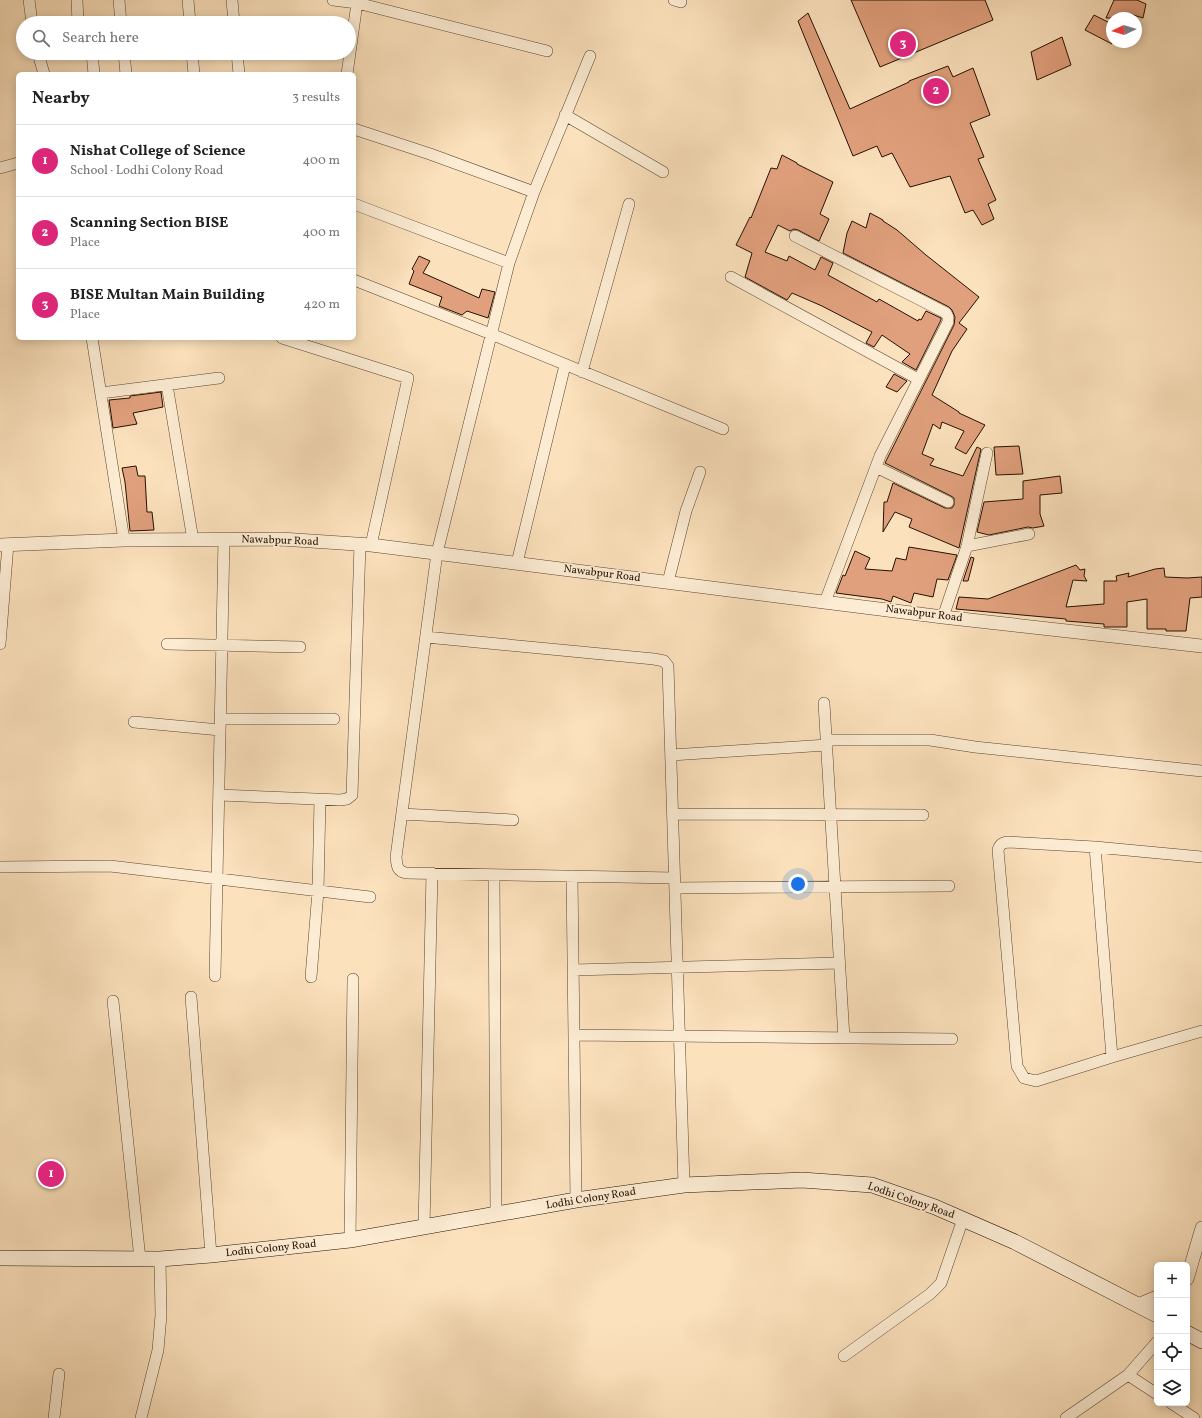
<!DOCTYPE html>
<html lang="en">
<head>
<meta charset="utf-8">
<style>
	body { margin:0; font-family:Vollkorn,serif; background:#f2f2f2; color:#222 }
	.controls { position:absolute; right:12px; bottom:12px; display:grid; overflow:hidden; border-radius:6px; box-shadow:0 2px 10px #0003 }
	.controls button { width:36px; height:36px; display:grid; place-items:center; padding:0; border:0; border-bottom:1px solid #e0e0e0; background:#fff; color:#222; font:20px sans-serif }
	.compass { position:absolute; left:1106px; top:12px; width:36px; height:36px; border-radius:50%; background:#fff; box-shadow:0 2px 10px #0003; rotate:266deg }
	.you { position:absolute; left:798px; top:884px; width:14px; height:14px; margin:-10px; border:3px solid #fff; border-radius:50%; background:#1a73e8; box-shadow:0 0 0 6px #1a73e833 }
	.badge { display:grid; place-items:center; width:26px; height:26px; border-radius:50%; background:#db2777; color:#fff; font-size:13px; font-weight:700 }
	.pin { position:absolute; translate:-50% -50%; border:2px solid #fff; box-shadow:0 1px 4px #0006 }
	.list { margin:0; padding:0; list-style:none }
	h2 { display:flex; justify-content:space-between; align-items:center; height:52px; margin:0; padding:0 16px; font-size:17px }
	h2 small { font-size:13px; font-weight:400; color:#767676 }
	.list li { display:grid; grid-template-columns:26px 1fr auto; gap:12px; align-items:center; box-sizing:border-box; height:72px; padding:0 16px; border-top:1px solid #e0e0e0 }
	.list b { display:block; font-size:15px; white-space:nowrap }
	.list p { margin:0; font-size:13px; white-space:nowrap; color:#767676 }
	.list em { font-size:13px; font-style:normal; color:#767676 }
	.icon { flex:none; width:22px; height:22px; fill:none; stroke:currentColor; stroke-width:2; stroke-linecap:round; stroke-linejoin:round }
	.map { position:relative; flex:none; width:1202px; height:1418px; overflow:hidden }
	.search { position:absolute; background:#fff; box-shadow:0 2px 10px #0003; left:16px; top:16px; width:340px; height:44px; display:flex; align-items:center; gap:10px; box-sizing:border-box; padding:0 14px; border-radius:22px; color:#767676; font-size:15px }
	.panel { position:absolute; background:#fff; box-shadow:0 2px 10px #0003; left:16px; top:72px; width:340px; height:268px; border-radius:6px }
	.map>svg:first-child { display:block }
	.building { fill:#e1a07d; stroke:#261000 }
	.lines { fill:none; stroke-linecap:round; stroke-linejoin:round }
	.minor-casing { stroke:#5b442f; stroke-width:12 }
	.tertiary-casing { stroke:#5b442f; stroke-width:14 }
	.secondary-casing { stroke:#261000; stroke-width:16 }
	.minor { stroke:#fcecd3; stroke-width:11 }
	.tertiary { stroke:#fcecd3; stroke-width:13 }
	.secondary { stroke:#fcecd3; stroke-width:15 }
	.labels { text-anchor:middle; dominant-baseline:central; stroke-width:3.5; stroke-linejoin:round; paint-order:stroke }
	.street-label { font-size:11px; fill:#261000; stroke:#fcecd3 }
</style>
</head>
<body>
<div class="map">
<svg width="1202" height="1418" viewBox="0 0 1202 1418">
	<rect width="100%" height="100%" fill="#fbe1bc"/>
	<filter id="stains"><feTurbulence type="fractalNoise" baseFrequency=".005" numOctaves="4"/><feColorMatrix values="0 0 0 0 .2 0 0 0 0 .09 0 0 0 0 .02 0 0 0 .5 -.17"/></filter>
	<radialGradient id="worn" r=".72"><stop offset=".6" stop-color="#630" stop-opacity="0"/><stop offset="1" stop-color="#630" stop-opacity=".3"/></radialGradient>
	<path class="building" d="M851 0H985L993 20 880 67Z
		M1114 0H1137L1146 4 1143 18 1130 14 1127 18H1106Z
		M808 13 850 109 909 82V81L948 66 953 77 973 68 990 115 970 123 984 157 978 159 996 200 988 204 994 219 982 225 973 210 965 213 950 176 910 187 892 153 882 157 877 146 853 156 798 21Z
		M1094 15 1112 24V44L1085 30Z
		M1062 37 1071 65 1037 80 1031 52Z
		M782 155 797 163V164L833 182 820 214 829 219 819 241 798 230 794 229 790 231 778 225 765 252 787 261 789 256 815 270 821 257 833 263 828 275 877 302 879 299 918 321 919 319 921 320 926 311 941 318V320L916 370 902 362 910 354 882 335 874 347 866 343 872 332 822 306 792 293 787 300 745 277 752 253 736 245 750 217 751 218 771 168 777 169Z
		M870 213 883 220V221L897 230 926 255 979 297 959 323 967 329 952 351 932 395 959 412V413L985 425 966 454 955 448 964 431 942 422 940 429 933 424 922 454 934 459 930 465 963 476 977 447 981 449 959 548 909 527 912 519 895 512 883 532 884 502H887L893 483 945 508H952L954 505V498L951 496 885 463 954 325 955 317 952 310 949 307 843 253 847 233 852 221 866 228Z
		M419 256 430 261 423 273 479 298 482 289 495 292 488 318 467 311 462 315 439 306 442 297 409 284 414 271 412 269Z
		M894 374 907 381 897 392 886 387Z
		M161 392 163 407 133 413 137 424 113 428 109 400 130 398V396Z
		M1019 446 1023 474 996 475 994 447Z
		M136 466 138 476H145L147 512H152L154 530 130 531 125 482 122 468Z
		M1060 476 1062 493 1040 495V514L1044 526 1033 528 1028 527 989 535 977 532 984 502 1023 499V481Z
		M909 547 957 555 948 580 937 579 933 597 914 593 911 603 893 596 891 602 882 599 836 593 843 575 845 576 855 551 870 558 865 569 892 571 896 558 906 560Z
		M971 557 974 558 968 581H963Z
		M1076 565 1080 570 1085 569 1084 576 1087 581 1073 580 1066 607 1104 604V581H1117L1116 576 1129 573 1128 577 1155 569 1164 568 1165 577 1187 578 1202 577V597L1190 598 1186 631H1166V629H1147V599L1127 602V627H1104V624L1066 621V619L956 609 959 597 988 599Z"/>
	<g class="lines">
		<g class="minor-casing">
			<path id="minor" d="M29 0 32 23
				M77 0 78 23
				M119 0 121 23
				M188 0 190 23
				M232 0 234 23
				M333 0 357 3 547 51
				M674 0 681 2
				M38 53 44 74
				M92 53 94 74
				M124 53 126 74
				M192 53 194 74
				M237 53 239 74
				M590 56 534 192 509 263 437 553 396 857C397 866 397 871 406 873L675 878
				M347 74 357 3
				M565 115 663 172
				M354 129 430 154 534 192
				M0 168 18 163
				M354 204 509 263
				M795 236 946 313 948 317V322L880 456 825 602
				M731 277 918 379
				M354 280 491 334 723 429
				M92 338 124 540
				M282 338 408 378 371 545
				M582 372 629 204
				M167 385 193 540
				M101 393 219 378
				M876 467 948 502
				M967 546 1029 534
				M517 563 565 365
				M668 582 686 511 700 472
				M943 617 967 546 987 453
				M426 637 654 659 664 661 668 666 684 1185
				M0 644 8 544
				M167 644 300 647
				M824 703 844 1038
				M220 719H334
				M134 722 220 730
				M826 740H930L975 747 1202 771
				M671 755 827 745
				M219 795 340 800 347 799 352 795 360 544
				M402 814 513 820
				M673 814 923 815
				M1095 847 1112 1057
				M1202 857 1095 847 1008 842C1002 843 1000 844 998 850L1017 1066 1024 1078 1036 1081 1112 1057 1202 1031
				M0 867 110 866 370 897
				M494 875 496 1214
				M572 876 576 1200
				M675 888 949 886
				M573 970 839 963
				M215 976 224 539
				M311 977 318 891 320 800
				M191 997 211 1255
				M113 1001 140 1259
				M574 1035 952 1039
				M424 1227 432 873
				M350 1240 353 979
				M844 1356 930 1294 941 1283 963 1219
				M1128 1375 1157 1394
				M1171 1403 1194 1418
				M54 1418 59 1374
				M141 1418 158 1350 161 1315 160 1259
				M1066 1418 1128 1375 1157 1342"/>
		</g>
		<g class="tertiary-casing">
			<path id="tertiary" d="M0 545 124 540 281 539 371 545 943 617 1202 646
				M1187 1279 1202 1228
				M1138 1305 1157 1297"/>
		</g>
		<g class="secondary-casing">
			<path id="secondary" d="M0 1258 160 1259 211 1255 350 1240 576 1200 684 1185 802 1180 872 1185 935 1207 1015 1242 1157 1315
				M1187 1333 1202 1341"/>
		</g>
		<use href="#minor" class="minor"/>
		<use href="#tertiary" class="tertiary"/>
		<use href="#secondary" class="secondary"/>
	</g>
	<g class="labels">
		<g class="street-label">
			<text transform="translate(280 541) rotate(2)">Nawabpur Road</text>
			<text transform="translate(602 574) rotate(7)">Nawabpur Road</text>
			<text transform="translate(924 614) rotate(7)">Nawabpur Road</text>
			<text transform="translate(591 1199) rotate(-9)">Lodhi Colony Road</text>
			<text transform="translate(911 1201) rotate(19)">Lodhi Colony Road</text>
			<text transform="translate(271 1249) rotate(-6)">Lodhi Colony Road</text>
		</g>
	</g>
	<rect width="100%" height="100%" filter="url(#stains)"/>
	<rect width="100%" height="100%" fill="url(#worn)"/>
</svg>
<div class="controls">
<button>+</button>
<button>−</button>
<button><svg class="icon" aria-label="locate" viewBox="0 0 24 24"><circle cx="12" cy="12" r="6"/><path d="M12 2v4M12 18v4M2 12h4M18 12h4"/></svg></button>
<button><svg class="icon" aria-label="layers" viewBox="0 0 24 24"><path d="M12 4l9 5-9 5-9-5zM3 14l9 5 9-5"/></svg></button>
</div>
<svg class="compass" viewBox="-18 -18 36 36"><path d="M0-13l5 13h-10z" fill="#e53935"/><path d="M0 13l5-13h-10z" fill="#767676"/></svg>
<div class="you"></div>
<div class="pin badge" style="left:51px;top:1174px">1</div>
<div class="pin badge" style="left:936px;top:91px">2</div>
<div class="pin badge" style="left:903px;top:44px">3</div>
<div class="search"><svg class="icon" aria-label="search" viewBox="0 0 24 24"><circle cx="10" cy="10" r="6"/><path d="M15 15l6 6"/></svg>Search here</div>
<section class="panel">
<h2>Nearby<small>3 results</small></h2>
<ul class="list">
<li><span class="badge">1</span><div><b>Nishat College of Science</b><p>School · Lodhi Colony Road</p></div><em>400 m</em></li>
<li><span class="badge">2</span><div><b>Scanning Section BISE</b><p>Place</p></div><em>400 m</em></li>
<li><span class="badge">3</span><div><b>BISE Multan Main Building</b><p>Place</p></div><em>420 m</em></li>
</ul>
</section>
</div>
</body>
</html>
